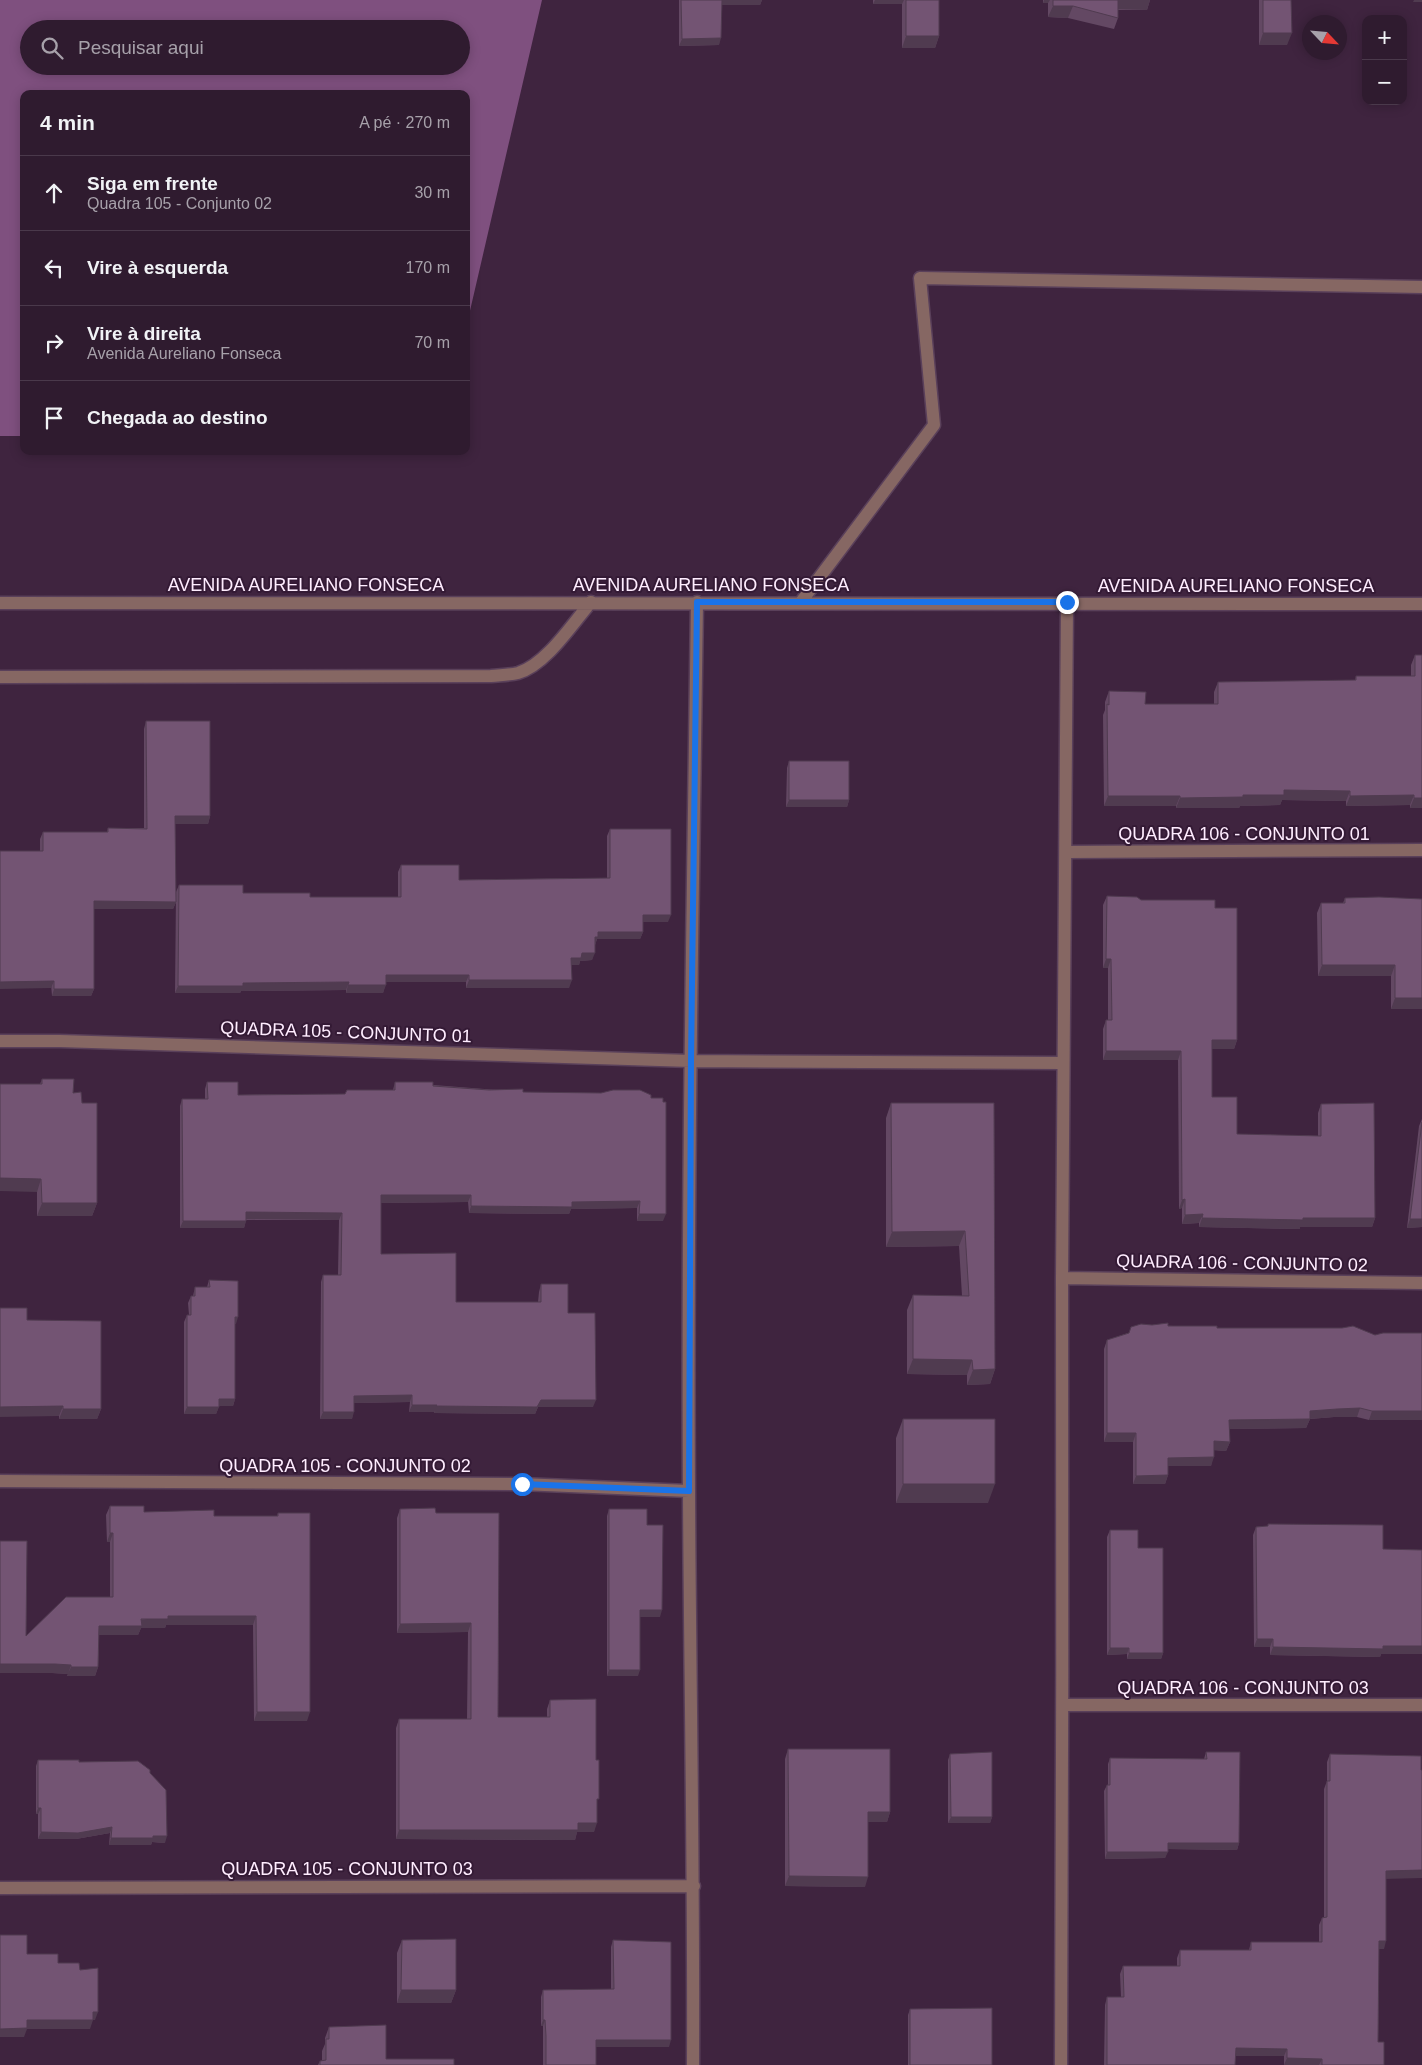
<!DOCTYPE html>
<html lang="pt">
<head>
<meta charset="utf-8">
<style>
	body { margin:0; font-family:Arial,sans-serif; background:#3b283b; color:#f1f3f6 }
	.controls { position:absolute; right:15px; top:15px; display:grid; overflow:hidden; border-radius:10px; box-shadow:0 2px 12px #0003 }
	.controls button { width:45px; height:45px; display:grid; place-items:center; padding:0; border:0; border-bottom:1px solid #4a394b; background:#2f1b2f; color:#f1f3f6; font:25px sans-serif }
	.compass { position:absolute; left:1302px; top:15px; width:45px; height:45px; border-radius:50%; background:#2f1b2f; box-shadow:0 2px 12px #0003; rotate:116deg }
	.stop { position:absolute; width:15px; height:15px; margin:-11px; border:4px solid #1a73e8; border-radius:50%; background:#fff }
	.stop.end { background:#1a73e8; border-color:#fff; box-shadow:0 1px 5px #0008 }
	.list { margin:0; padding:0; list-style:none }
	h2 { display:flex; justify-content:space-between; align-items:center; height:65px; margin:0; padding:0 20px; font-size:21px }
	h2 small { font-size:16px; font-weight:400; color:#a7a1aa }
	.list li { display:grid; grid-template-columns:32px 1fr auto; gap:15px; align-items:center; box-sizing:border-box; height:75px; padding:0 20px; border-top:1px solid #4a394b }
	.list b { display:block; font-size:19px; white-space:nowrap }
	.list p { margin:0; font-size:16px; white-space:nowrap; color:#a7a1aa }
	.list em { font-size:16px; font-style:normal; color:#a7a1aa }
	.icon { flex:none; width:28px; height:28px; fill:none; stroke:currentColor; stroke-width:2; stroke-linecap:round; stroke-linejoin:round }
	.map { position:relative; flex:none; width:1422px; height:2065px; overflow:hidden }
	.search { position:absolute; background:#2f1b2f; box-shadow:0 2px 12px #0003; left:20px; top:20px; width:450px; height:55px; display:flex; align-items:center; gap:12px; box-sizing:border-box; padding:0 18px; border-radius:28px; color:#a7a1aa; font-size:19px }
	.panel { position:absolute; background:#2f1b2f; box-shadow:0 2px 12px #0003; left:20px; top:90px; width:450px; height:365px; border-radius:10px }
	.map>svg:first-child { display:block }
	.forest { fill:#7f507f; fill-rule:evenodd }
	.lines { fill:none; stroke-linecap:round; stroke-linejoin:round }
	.minor-casing { stroke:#5a405a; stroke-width:15 }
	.minor { stroke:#866763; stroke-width:12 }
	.wall { fill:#634863 }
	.shaded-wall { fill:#503b50 }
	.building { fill:#735473; stroke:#503b50 }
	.route { stroke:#1a73e8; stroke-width:6 }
	.labels { text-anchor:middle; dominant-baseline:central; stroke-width:4; stroke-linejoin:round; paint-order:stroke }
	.street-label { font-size:18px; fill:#ffedff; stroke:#341a35 }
</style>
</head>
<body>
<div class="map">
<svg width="1422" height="2065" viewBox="0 0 1422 2065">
	<rect width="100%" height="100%" fill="#3f243f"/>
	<path class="forest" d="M0 0H542L466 328V94H24V436H0ZM29 29H461V66H29Z"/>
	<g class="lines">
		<g class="minor-casing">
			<path id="minor" d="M801 602 934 425 920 278 1422 287
				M0 603 1422 604
				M0 677 491 676C500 675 510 675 518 673 546 665 573 623 591 602
				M1067 852 1422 850
				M0 1041H60L691 1061 1063 1063
				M1062 1278 1422 1283
				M0 1481 521 1484 689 1491
				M1064 1705H1422
				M0 1888 694 1886
				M693 2065C694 1874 690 1683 689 1492 687 1195 693 899 697 602
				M1061 2065C1063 1803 1062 1541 1062 1279 1062 1053 1067 828 1067 603"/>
		</g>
		<use href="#minor" class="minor"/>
	</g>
	<path class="wall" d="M679 0H762L760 5H722L719 45 679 46Z
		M873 0H939V36L935 48H902V4H873Z
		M1043 0H1150L1147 10H1118V18L1114 29 1068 18 1048 17V3H1043Z
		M1259 0H1291L1287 45H1259Z
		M1415 655 1422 808H1410V805L1346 806V801L1282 800 1280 805 1240 806 1239 808H1176V806H1104L1103 715 1105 710V702L1109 691 1145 704H1214V692L1218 682 1355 680 1356 676H1411V665Z
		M146 721 210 816 208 824H175L176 902 173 909H94V989L91 996H52L40 851V839L43 832H107L108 828H144V729Z
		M789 761 849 800 847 807H786L787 768Z
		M610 829 668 922H643V932L640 939H597L595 945 592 960 580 961 579 965H571L569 988H466V982H386L383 993H346V990L241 991 240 993H175L176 892 179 885 243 893 310 897H398V872L401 865 459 880 607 878V836Z
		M1107 896 1215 908 1237 1040 1234 1049H1212V1097L1237 1134 1318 1136V1113L1321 1104 1375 1218 1372 1227H1300V1229L1199 1227V1223L1182 1224V1208L1179 1209 1178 1060H1103V1029L1106 1020H1108V968H1103V905Z
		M1345 898 1422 899V1009H1391V976H1318L1317 913 1321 903H1343Z
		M42 1079 73 1093 82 1103 97 1203 92 1216H37V1192L40 1084Z
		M207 1082 238 1095 345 1094 393 1090 395 1082 523 1092 663 1221H637V1208L571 1209 569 1214 469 1213 468 1202 381 1203V1254L456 1302H538L539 1292 541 1284 568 1313 593 1407H538L535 1414 434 1413V1412H409L410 1402 354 1403 352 1419H320L321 1282 323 1275H338L339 1220H246L244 1228H180V1106L182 1099H205V1089Z
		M891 1103H994L995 1369 990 1384 967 1385V1375L907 1374V1310L913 1295 962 1296 959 1246 886 1247V1118Z
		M1422 1119V1227L1407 1228 1419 1126Z
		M209 1280 236 1324H235V1399L233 1406H219L216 1414H184V1322L187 1315H189L188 1303 191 1296H193L195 1287H207Z
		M27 1320 101 1409 97 1419H59V1416Z
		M1152 1325 1375 1335 1422 1333 1369 1420 1357 1417H1334L1310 1419 1306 1428 1229 1429 1230 1442 1226 1451 1214 1450 1211 1466H1168V1475L1165 1484H1133V1442H1104V1349L1107 1340Z
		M903 1419 988 1503H896V1438Z
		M110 1506 144 1512 214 1516H277L278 1513 307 1721H254L253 1625H166L165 1628H141L138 1635H99L98 1667 95 1676H67L68 1674 52 1673H0V1541L26 1636 110 1597V1542H107L106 1515Z
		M400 1509 436 1513H499L498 1717H547V1709L550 1700 596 1760 597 1805 594 1832H577L575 1840 396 1839V1728L399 1719H467L468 1632 397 1633V1518Z
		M609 1509 647 1525 660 1617H640L638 1676H607V1516Z
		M1268 1524 1381 1654 1380 1657 1270 1655V1647H1254L1253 1535 1256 1527 1268 1526Z
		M1110 1530 1138 1548 1163 1653 1161 1659H1127V1654L1107 1655V1537Z
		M788 1749 890 1812 887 1822H868L865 1887 785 1886V1759Z
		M1206 1752 1239 1843 1237 1850 1168 1849 1165 1858 1105 1859 1104 1791 1107 1785H1108V1764L1110 1758 1204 1759Z
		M950 1754 992 1817 990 1823H948V1760Z
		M1330 1754 1386 1879 1384 1949H1379L1378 2042 1384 2065H1284V2056H1235V2065H1104L1105 2005 1107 1997H1121L1120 1974 1123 1966H1177V1958L1180 1950H1249L1251 1942H1319V1925L1322 1918 1324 1917V1789L1327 1781V1762Z
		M38 1760 79 1762 150 1773 165 1843 152 1842 151 1845H109L110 1833 76 1839H38V1814H36V1766Z
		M402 1940 456 1990 451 2003H397V1953Z
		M613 1940 669 2047H596V2065H543V2026H541V1997L543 1990 611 1989V1947Z
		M910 2009 992 2065H908V2015Z
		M329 2027 386 2059 454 2065H318L320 2061H322V2051L325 2044V2038Z"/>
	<path class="shaded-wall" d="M722 0H762L760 5H720Z
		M875 0H904L902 4H873Z
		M1044 0H1050L1048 3H1043Z
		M1117 0H1150L1147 10 1113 9Z
		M1414 0H1422V2H1413Z
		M1053 6H1073L1068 18 1048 17Z
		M1263 33H1292L1287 45H1259Z
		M906 36H939L935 48H902Z
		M721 38 719 45 679 46 682 39Z
		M1284 790 1350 791 1346 801 1282 800 1280 805 1240 806 1239 808H1176L1180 798 1243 795Z
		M1414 795 1410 805 1346 806 1350 796Z
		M1108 796H1180L1176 806H1104Z
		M1414 798H1422V808H1410Z
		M789 800H849L847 807H786Z
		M175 816H210L208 824H172Z
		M94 901 176 902 173 909H92Z
		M643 915H671L668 922H640Z
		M598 932H643L640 939H597L595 945V937Z
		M582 953H595L592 960 580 961 579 965H568L571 958Z
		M1106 959H1111L1108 968H1103Z
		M1322 965H1395L1391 976H1318Z
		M386 975H469L466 982H383Z
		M469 980H572L569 988H466Z
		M54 981 51 988 0 989V982Z
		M349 982 346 990 241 991 240 993H175L178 986 243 983Z
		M348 985H386L383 993H346Z
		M54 989H94L91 996H52Z
		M1395 998H1422V1009H1391Z
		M1212 1040H1237L1234 1049H1208Z
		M1106 1051H1181L1178 1060H1103Z
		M0 1178 41 1179 37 1192 0 1191Z
		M381 1195H471L468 1202 379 1203Z
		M1185 1199 1182 1208 1179 1209 1182 1200Z
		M640 1201 637 1208 571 1209 569 1214 469 1213 471 1206 572 1202Z
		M42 1203H97L92 1216H37Z
		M246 1212 342 1213 339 1220 244 1219Z
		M639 1214H666L663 1221H637Z
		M1203 1214 1199 1223 1182 1224 1185 1215Z
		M1202 1218H1375L1372 1227H1300V1229L1199 1227Z
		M1410 1219H1422V1227L1407 1228Z
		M183 1221H246L244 1228H180Z
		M965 1231 959 1246 886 1247 892 1232Z
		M235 1317H238L236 1324 233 1323Z
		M913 1359 972 1360 967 1375 907 1374Z
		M995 1369 990 1384 967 1385 973 1370Z
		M412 1395 410 1402 352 1403 354 1396Z
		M219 1399H235L233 1406H216Z
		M541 1400H596L593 1407H538L535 1414 434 1413 436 1406Z
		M412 1405H437L434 1412H409Z
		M63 1406 59 1416 0 1417V1407Z
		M187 1407H219L216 1414H184Z
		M1360 1408 1357 1417H1334L1309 1419H1310L1306 1428 1226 1429 1229 1420 1310 1411 1337 1409Z
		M63 1409H101L97 1419H59Z
		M1372 1411H1422V1420H1369Z
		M323 1412H354L352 1419H320Z
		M1107 1433H1136L1133 1442H1104Z
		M1214 1441 1230 1442 1226 1451 1211 1450Z
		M1214 1457 1211 1466H1165L1168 1458Z
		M1168 1475 1165 1484H1133L1136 1476Z
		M903 1484H995L988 1503H896Z
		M110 1533H113L110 1542H107Z
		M640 1610H662L660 1617H638Z
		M168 1616H256L253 1625H166L165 1628H141L138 1635H96L99 1626Z
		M471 1623 468 1632 397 1633 400 1624Z
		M1257 1639H1273L1270 1647H1254Z
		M1383 1646H1422V1654H1381L1380 1657 1270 1655 1273 1647Z
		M1110 1648H1129L1127 1654 1107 1655Z
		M1129 1653H1163L1161 1659H1127Z
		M0 1664H55L71 1665 68 1674 52 1673H0Z
		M71 1667H98L95 1676H67Z
		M609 1670H640L638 1676H607Z
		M257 1712H310L307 1721H254Z
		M38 1808H41L38 1814H36Z
		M868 1812H890L887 1822H864Z
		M951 1817H992L990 1823H948Z
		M578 1823H597L594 1832H577L575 1840 396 1839 399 1830Z
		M112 1827 110 1833 76 1839H38L41 1832Z
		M153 1836H167L165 1843 152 1842 151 1845H109L111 1838Z
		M1168 1843H1239L1237 1850 1165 1849Z
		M1107 1852H1168L1165 1858 1105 1859Z
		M1422 1870V1878L1383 1879 1386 1871Z
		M789 1876 868 1877 865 1887 785 1886Z
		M1379 1941H1386L1384 1949H1376Z
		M401 1990H456L451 2003H397Z
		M93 2012H98L95 2020H90Z
		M27 2020H93L90 2029H27L24 2037H0V2029Z
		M543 2020H545L543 2026H541Z
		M596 2040H671L669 2047H594Z
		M1236 2048 1287 2049 1284 2056H1233Z
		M1287 2058 1322 2059 1319 2065H1284Z"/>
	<path class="building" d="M681 0H722L721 38 682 39Z
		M906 0H939V36H906Z
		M1053 0H1118V18L1073 6H1053Z
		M1263 0H1291L1292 33H1263Z
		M1415 655H1422V798H1414V795L1350 796V791L1284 790V795H1243V797L1180 798V796H1108L1107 704 1109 705V691L1146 692 1145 704H1218V682L1356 680V676H1415Z
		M146 721H210V816H175L176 902 94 901V989H54V981L0 982V851H43V832H108V828L147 829Z
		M789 761H849V800H789Z
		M610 829H671V915H643V932H598V937H595V953H582L581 958H571L572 980H469V975H386V985H348L349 982 243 983V986H178L179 885H243V893H310V897H401V865H459V880L610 878Z
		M1107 896 1137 897 1141 900H1215V908H1237V1040H1212V1097H1237V1134L1321 1136V1104L1374 1103 1375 1218H1303V1220L1202 1218 1203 1214 1185 1215V1199L1182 1200 1181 1051H1106V1020H1112L1111 959H1106Z
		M1379 897 1422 899V998H1395V965H1322L1321 903H1345V898Z
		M42 1079H74L73 1093 81 1092 82 1103H97V1203H42L41 1179 0 1178V1084H42Z
		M207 1082H238V1095L345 1094 347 1090H395V1082H433V1086L489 1090 523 1089V1092L601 1093 613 1090H640L651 1095V1098H663V1102H666V1214H639L640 1201 572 1202V1207L471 1206V1195H381V1254L456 1253V1302H541V1284H568V1313H595L596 1400H541L537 1407 436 1406 437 1405H412V1395L354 1396V1412H323V1275H341L342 1213 246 1212V1221H183L182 1099H208Z
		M891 1103H994L995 1369 973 1370 972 1360 913 1359V1295L969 1296 965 1231 892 1232Z
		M1422 1122V1219H1410Z
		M209 1280 238 1281V1317H235V1399H219V1407H187V1315H191V1296H195V1287H210Z
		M0 1308H27V1320L101 1321V1409H63V1406L0 1407Z
		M1168 1323V1326H1217V1328H1342L1353 1326 1375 1335 1383 1333H1422V1411H1372L1360 1408 1337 1409 1310 1411V1419L1229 1420 1230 1442 1214 1441V1457L1168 1458V1475L1136 1476V1433H1107V1340L1129 1333 1131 1327 1141 1324 1152 1325Z
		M903 1419H995V1484H903Z
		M110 1506H144V1512L214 1510V1516H278V1513H310V1712H257L256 1616H168V1619H141L142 1626H99L98 1667H71V1665L55 1664H0V1541H27L26 1636 66 1597H113V1533H110Z
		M435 1508 436 1513H499L498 1717H550V1700L596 1699V1760H599V1799H597V1823H578V1830H399V1719H471V1623L400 1624V1509Z
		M609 1509H647V1525H663L662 1610H640V1670H609Z
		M1268 1524 1383 1525V1549L1422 1550V1646H1383V1649L1273 1647V1639H1257L1256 1527 1268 1526Z
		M1110 1530H1138V1548H1163V1653H1129V1648H1110Z
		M788 1749H890V1812H868V1877L789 1876Z
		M992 1752V1817H951L950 1754Z
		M1206 1752H1240L1239 1843H1168V1852H1107V1785H1110V1758L1207 1759Z
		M1330 1754 1421 1756V1770H1422V1870L1386 1871V1941H1379L1378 2042H1384V2065H1322V2059L1287 2058V2049L1236 2048 1235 2065H1107V1997H1124L1123 1966H1180V1950H1251V1942H1322V1918L1327 1917V1781H1330Z
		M38 1760H79V1762L138 1761 150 1770V1773L166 1790 167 1836H153V1838H111L112 1827 78 1833 41 1832V1808H38Z
		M0 1935H27V1954H58V1963H79L80 1970 98 1968V2012H93V2020H27V2028L0 2029Z
		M456 1939V1990H401L402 1940Z
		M613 1940 671 1942V2040H596V2065H546V2036L545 2020H543V1990L614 1989Z
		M992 2008V2065H910V2009Z
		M386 2025V2059H454V2065H320V2061L326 2060V2039H329V2027Z"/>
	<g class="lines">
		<path class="route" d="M522 1484 689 1491 691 1061 697 602H1067"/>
	</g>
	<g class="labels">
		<g class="street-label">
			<text x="306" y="585">AVENIDA AURELIANO FONSECA</text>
			<text x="711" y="585">AVENIDA AURELIANO FONSECA</text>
			<text x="1236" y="586">AVENIDA AURELIANO FONSECA</text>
			<text x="1244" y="834">QUADRA 106 - CONJUNTO 01</text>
			<text transform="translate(346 1032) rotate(2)">QUADRA 105 - CONJUNTO 01</text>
			<text transform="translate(1242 1263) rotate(1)">QUADRA 106 - CONJUNTO 02</text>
			<text x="345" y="1466">QUADRA 105 - CONJUNTO 02</text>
			<text x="1243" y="1688">QUADRA 106 - CONJUNTO 03</text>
			<text x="347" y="1869">QUADRA 105 - CONJUNTO 03</text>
		</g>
	</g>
</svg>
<div class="controls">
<button>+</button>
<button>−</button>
</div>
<svg class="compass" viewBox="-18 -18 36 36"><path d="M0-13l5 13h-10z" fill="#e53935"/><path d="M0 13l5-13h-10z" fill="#a7a1aa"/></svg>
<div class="stop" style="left:522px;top:1484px"></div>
<div class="stop end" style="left:1067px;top:602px"></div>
<div class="search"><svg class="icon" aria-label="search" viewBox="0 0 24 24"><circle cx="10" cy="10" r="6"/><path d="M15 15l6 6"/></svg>Pesquisar aqui</div>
<section class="panel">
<h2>4 min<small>A pé · 270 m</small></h2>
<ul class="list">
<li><svg class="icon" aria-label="ahead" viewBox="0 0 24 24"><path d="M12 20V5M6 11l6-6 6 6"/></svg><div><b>Siga em frente</b><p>Quadra 105 - Conjunto 02</p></div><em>30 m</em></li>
<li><svg class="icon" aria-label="left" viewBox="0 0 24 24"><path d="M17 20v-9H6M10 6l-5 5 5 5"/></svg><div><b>Vire à esquerda</b></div><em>170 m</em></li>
<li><svg class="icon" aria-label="right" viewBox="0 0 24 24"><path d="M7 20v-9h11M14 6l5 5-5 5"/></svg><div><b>Vire à direita</b><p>Avenida Aureliano Fonseca</p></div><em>70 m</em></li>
<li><svg class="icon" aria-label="arrive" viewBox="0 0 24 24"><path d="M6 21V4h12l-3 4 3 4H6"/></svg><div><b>Chegada ao destino</b></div></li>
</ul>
</section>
</div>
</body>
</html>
